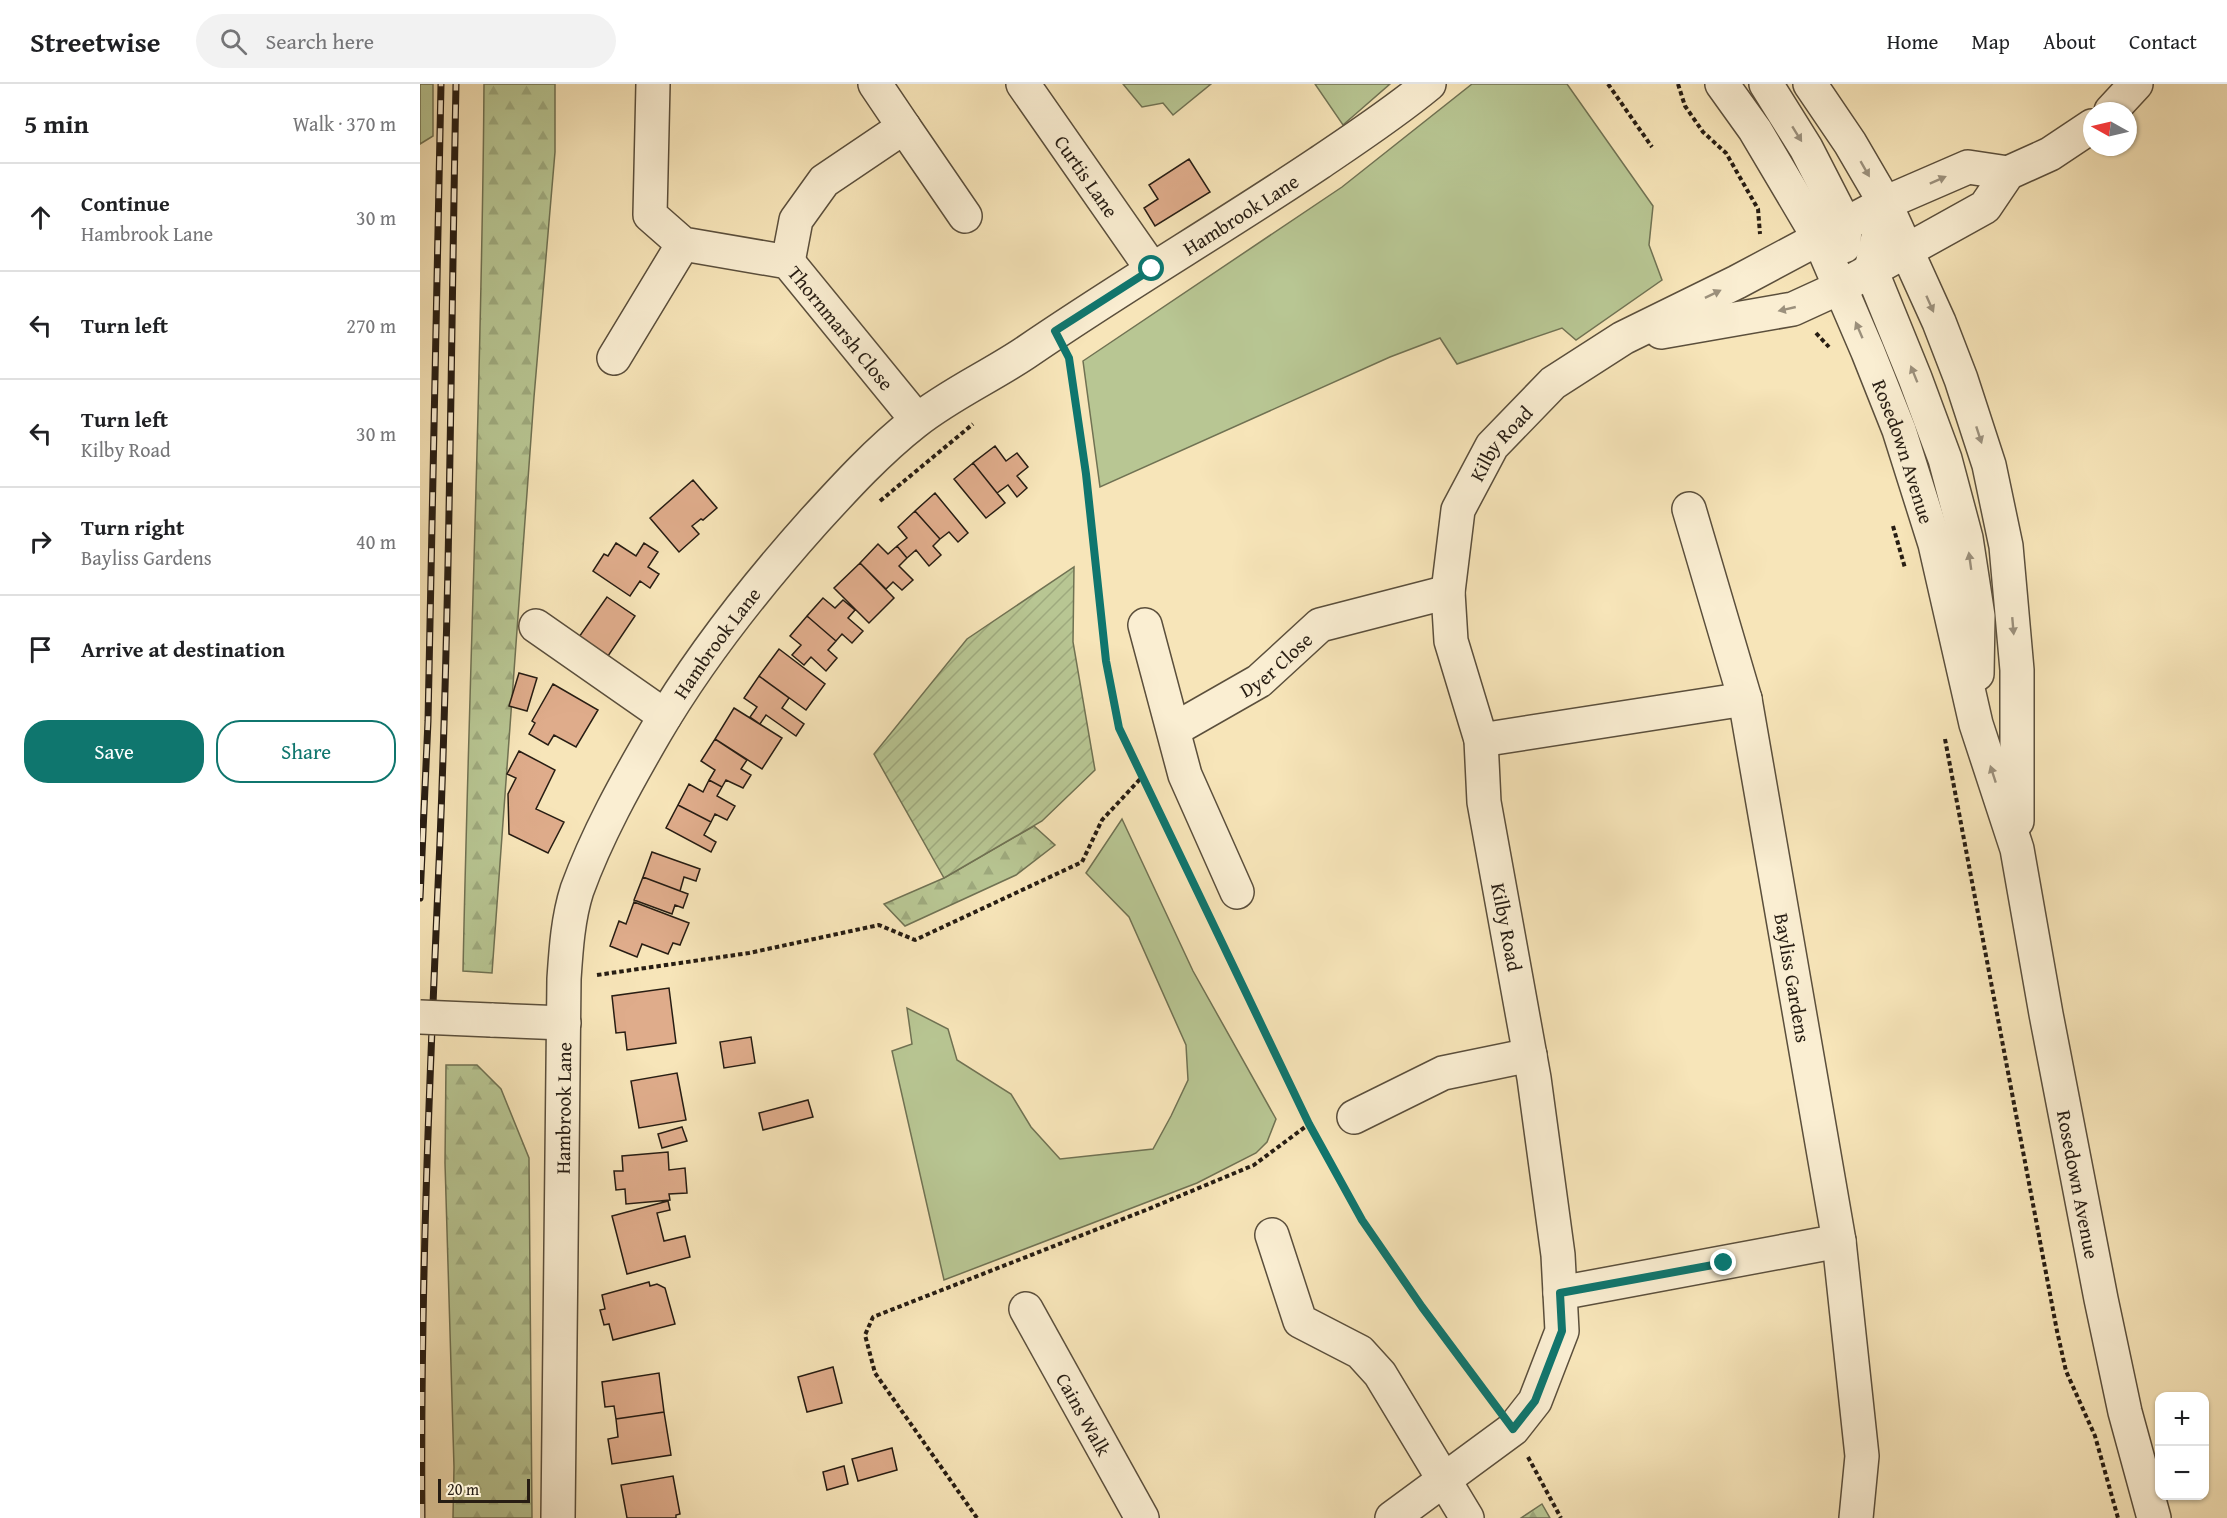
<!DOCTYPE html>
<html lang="en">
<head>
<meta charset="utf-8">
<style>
	body { margin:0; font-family:"Gentium Book Plus",serif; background:#f2f2f2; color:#202124 }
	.controls { position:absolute; right:18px; bottom:18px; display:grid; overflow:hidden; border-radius:12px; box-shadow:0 2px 4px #0004 }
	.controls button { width:54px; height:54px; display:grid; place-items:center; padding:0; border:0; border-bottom:2px solid #e0e0e0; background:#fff; color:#202124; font:30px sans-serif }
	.compass { position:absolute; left:1663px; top:18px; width:54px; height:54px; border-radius:50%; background:#fff; box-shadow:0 2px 4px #0004; rotate:278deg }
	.scale { position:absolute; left:18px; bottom:15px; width:92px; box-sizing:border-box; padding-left:6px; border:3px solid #271d13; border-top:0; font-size:16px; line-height:21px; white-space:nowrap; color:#271d13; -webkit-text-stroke:4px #faeed2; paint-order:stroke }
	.stop { position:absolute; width:18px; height:18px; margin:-14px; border:4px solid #0f766e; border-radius:50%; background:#fff }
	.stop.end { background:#0f766e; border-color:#fff; box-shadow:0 2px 6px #0008 }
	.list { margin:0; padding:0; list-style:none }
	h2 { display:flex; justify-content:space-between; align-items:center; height:78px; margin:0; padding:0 24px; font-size:26px }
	h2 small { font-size:20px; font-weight:400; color:#757577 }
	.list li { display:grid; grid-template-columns:39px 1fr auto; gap:18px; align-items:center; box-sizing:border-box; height:108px; padding:0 24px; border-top:2px solid #e0e0e0 }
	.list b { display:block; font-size:22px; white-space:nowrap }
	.list p { margin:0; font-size:20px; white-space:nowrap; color:#757577 }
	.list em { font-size:20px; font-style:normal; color:#757577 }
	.actions { display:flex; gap:12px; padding:18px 24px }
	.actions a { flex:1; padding:14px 0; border:2px solid #0f766e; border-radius:24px; text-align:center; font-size:21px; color:#0f766e }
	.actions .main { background:#0f766e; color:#fff }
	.icon { flex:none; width:33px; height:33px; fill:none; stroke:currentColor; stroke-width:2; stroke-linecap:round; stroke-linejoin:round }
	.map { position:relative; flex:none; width:1807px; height:1434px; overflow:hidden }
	header { display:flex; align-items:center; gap:36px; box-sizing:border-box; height:84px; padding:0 30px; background:#fff; border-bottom:2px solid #e0e0e0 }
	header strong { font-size:28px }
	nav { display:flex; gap:33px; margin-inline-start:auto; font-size:21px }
	.search { width:420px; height:54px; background:#f2f2f2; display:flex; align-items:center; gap:15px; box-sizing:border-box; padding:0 21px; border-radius:33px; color:#757577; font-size:22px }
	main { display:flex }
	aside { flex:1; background:#fff }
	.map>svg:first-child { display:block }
	.grass { fill:#b8c693; stroke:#707253; stroke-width:1.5 }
	.forest { fill:url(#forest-firs); stroke:#707253; stroke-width:1.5 }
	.garden { fill:url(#garden-furrows); stroke:#707253; stroke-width:1.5 }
	.building { fill:#dfac8b; stroke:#271d13; stroke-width:1.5 }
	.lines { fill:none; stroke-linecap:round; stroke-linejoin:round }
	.minor-casing { stroke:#5b4f3c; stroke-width:36 }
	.path { stroke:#271d13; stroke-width:4; stroke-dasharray:4.5 3; stroke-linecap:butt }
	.minor { stroke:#faeed2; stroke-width:33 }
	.rail-casing { stroke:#271d13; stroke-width:7 }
	.rail { stroke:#faeed2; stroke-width:4.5; stroke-dasharray:14; stroke-linecap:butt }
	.minor-bridge-casing { stroke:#5b4f3c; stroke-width:36; stroke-linecap:butt }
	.minor-bridge { stroke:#faeed2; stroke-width:33 }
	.oneway { fill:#9b907c }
	.route { stroke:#0f766e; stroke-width:8 }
	.labels { text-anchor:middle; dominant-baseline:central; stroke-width:6; stroke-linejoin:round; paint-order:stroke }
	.street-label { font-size:20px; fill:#271d13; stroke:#faeed2 }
</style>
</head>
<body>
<header>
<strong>Streetwise</strong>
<div class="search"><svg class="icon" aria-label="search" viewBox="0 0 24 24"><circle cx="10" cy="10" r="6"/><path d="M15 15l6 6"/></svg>Search here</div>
<nav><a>Home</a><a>Map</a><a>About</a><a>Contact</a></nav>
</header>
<main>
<aside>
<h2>5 min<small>Walk · 370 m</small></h2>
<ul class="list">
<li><svg class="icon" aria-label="ahead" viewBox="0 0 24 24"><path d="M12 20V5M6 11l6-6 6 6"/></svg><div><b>Continue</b><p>Hambrook Lane</p></div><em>30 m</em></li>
<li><svg class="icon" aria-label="left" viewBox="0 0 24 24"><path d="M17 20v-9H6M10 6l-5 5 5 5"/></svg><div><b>Turn left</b></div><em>270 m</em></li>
<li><svg class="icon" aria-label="left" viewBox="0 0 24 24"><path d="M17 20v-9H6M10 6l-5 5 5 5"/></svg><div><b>Turn left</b><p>Kilby Road</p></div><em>30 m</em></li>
<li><svg class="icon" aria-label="right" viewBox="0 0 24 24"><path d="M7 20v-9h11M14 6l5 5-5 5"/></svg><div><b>Turn right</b><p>Bayliss Gardens</p></div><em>40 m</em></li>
<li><svg class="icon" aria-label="arrive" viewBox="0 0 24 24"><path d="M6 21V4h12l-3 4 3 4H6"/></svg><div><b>Arrive at destination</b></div></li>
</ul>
<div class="actions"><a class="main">Save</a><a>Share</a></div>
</aside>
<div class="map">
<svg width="1807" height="1434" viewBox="0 0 1807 1434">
	<defs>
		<pattern id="forest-firs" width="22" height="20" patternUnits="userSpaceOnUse" patternTransform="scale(1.5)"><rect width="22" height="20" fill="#b8c693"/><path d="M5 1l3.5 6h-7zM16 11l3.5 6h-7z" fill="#9eaa7e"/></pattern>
		<pattern id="garden-furrows" width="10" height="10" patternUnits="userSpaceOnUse" patternTransform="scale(1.5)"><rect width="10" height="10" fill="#b8c693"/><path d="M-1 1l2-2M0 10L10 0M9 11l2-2" fill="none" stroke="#9eaa7e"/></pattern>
	</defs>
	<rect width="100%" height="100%" fill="#f7e5b9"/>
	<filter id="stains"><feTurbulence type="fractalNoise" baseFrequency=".00333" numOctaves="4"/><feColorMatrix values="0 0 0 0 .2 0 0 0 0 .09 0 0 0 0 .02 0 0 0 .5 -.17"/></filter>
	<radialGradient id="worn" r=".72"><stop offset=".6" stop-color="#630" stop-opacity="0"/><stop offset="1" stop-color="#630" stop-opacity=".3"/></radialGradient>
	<path class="grass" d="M0 0H13V52L0 60Z
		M703 0H791L753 31 743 19 722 23Z
		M895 0H970L923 41Z
		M1052 0H1147L1233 122 1229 161 1242 196 1156 256 1142 244 1037 280 1020 254 970 273 680 403 663 277 922 103Z
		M702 735 773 887 856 1035 847 1058 836 1069 777 1099 524 1196 472 967 492 960 487 924 528 945 537 976 591 1010 611 1043 640 1075 733 1065 751 1032 768 996 766 961 709 833 666 789Z"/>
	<path class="forest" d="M64 0H135V68L114 313 72 889 43 887C49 591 62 296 64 0Z
		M614 742 635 761 596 791 485 842 464 820 524 794Z
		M26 981H57L81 1005 109 1074 112 1434H33L34 1383 25 1079Z
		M1122 1420 1130 1434H1101Z"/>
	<path class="garden" d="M654 483 653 558 675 686 622 737 524 794 454 670 547 555Z"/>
	<path class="building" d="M769 75 790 108 735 142 724 124 738 115 729 101Z
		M575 362 586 377 597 369 608 383 597 392 607 404 597 413 588 401 577 409 553 379Z
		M553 379 585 419 566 434 534 395Z
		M273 396 297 424 283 436 281 435 272 442 279 450 259 468 230 434Z
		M515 409 548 449 538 458 529 448 520 455 495 427Z
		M495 427 520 455 513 462 521 471 509 482 496 466 487 474 477 462 487 454 478 443Z
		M196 459 216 472 224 459 238 468 228 483 239 490 230 504 220 497 210 512 173 487 184 470 188 472Z
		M458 460 468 470 477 462 487 474 479 482 493 496 482 506 473 498 466 505 440 479Z
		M440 479 474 514 449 539 414 504Z
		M187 513 215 532 188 572 159 553Z
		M403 514 415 524 423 516 435 526 428 534 443 547 432 559 422 550 416 557 387 532Z
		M387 532 416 557 408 566 417 574 406 587 391 573 384 581 372 571 381 561 370 552Z
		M359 565 405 600 386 626 339 592Z
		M99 589 117 594 107 627 89 622Z
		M339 592 369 614 362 624 384 640 376 652 346 631 340 640 330 633 337 623 324 614Z
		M133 600 178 626 156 663 134 651 128 661 109 650 115 639 112 637Z
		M314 624 362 654 342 685 295 655Z
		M295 655 327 676 321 685 331 691 323 704 306 696 302 703 289 696 295 686 281 677Z
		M99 667 135 686 116 725 144 738 128 769 89 750 88 710 96 694 87 690Z
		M289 696 302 703 297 712 315 722 307 736 295 730 291 738 258 721 269 700 283 708Z
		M258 721 291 738 284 751 296 758 291 768 246 744Z
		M232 768 280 785 276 797 264 793 260 807 223 793Z
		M223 793 268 810 263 824 255 821 252 830 214 816Z
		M214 818 269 839 260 861 253 859 248 870 222 860 217 873 190 862 199 837 206 840Z
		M249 904 256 959 207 966 205 948 196 949 192 912Z
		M331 953 335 979 304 984 300 958Z
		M257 989 266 1036 219 1044 211 997Z
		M388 1016 393 1033 343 1046 339 1029Z
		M262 1043 267 1057 242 1064 238 1050Z
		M248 1068 249 1086 265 1084 267 1109 249 1110 250 1116 206 1120 205 1105 196 1106 194 1087H203L202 1072Z
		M248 1117 250 1126 237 1129 244 1157 265 1152 270 1173 207 1190 192 1132Z
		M229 1198 230 1202 237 1200 245 1204 255 1240 193 1256 189 1240 184 1241 180 1226 185 1225 182 1211Z
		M413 1283 422 1319 387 1328 378 1293Z
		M239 1289 244 1328 196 1335 194 1322 185 1323 182 1298Z
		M244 1328 251 1371 192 1380 188 1355 198 1353 196 1335Z
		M472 1364 477 1386 438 1397 432 1375Z
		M424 1382 428 1400 407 1406 403 1388Z
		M253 1392 260 1430 256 1431V1434H207L201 1401Z"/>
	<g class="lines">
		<g class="minor-casing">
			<g id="minor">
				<path id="s1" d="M233 0 230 131 263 160 368 178 497 336"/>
				<path d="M455 0 484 43"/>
				<path id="s2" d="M603 0 732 185"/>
				<path id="s3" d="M1302 0 1335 46 1399 154 1448 268 1479 346 1515 460 1556 640 1597 765 1626 930 1681 1215 1705 1328 1734 1434"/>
				<path d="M1346 0 1386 64 1425 140 1424 162"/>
				<path d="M1390 0 1430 59 1465 119 1519 238 1541 295 1569 381 1586 462 1597 586V737"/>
				<path d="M1691 27 1716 0"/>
				<path d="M1465 119 1451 186 1495 294 1525 375 1546 454 1558 532 1557 590"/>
				<path d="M368 178 376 136 404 97 484 43 545 132"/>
				<path d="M1241 248 1373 225 1421 203 1565 123 1588 89 1630 70 1672 42"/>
				<path d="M194 274 263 160"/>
				<path d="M1269 425 1325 615"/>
				<path d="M725 541 765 691 817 808"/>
				<path d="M116 542 245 632"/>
				<path id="s4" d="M755 645 839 597 900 541 1028 508"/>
				<path id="s5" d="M1061 656 1325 615 1419 1157 1140 1209"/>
				<path d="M71 936 144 939"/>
				<path d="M934 1033 1023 989 1110 971"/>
				<path d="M852 1151 880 1237 940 1268 960 1290 1047 1434"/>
				<path d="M1419 1157 1442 1372 1436 1434"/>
				<path id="s6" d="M606 1225 722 1434"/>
				<path id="s7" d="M138 1434 144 895C146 865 148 834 157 806 177 751 206 699 235 649 280 572 335 503 394 437 426 402 458 367 495 338 529 311 569 293 605 269 701 203 802 144 899 79 936 54 974 29 1009 0"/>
				<path id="s8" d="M972 1434 1093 1345 1115 1317 1142 1247 1138 1171 1114 994 1064 718 1061 656 1031 557 1028 508 1038 426 1072 362 1133 299 1203 254 1317 198 1465 119 1548 83 1588 89"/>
			</g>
		</g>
		<path class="path" d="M1188 0 1232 63
			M1258 0 1265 22 1283 48 1306 69 1338 125 1340 150
			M1396 249 1409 263
			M650 277 666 390 685 577 698 644 889 1040 942 1136 1002 1223 1073 1319
			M460 417 553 340
			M1473 442 1485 484
			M1525 655 1637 1247 1646 1287 1675 1352 1698 1434
			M177 891 329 869 459 841 495 856 662 778 682 736 721 694
			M1108 1373 1141 1434
			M557 1434 455 1289 445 1251 453 1233 726 1126 834 1081 889 1040"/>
		<use href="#minor" class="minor"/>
		<g class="rail-casing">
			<path id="rail" d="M0 814 8 637 21 0
				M2 1434C0 1208 10 983 20 757 30 505 31 252 36 0"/>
		</g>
		<use href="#rail" class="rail"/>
		<g class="minor-bridge-casing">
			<path id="minor-bridge" d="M0 933 71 936"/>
		</g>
		<use href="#minor-bridge" class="minor-bridge"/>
	</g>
	<defs><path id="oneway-solid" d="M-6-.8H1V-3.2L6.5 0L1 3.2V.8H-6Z" transform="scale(1.5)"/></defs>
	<g class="oneway">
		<use href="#oneway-solid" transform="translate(1377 50) rotate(58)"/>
		<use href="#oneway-solid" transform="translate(1445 85) rotate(60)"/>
		<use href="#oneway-solid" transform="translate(1518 96) rotate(-24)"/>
		<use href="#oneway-solid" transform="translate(1293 210) rotate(-26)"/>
		<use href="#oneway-solid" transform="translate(1510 220) rotate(66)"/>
		<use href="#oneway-solid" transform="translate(1367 225) rotate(167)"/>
		<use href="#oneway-solid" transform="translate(1439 246) rotate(-113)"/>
		<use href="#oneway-solid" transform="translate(1494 290) rotate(-112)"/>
		<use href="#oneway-solid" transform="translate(1559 351) rotate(72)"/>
		<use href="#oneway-solid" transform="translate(1550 477) rotate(-98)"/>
		<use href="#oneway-solid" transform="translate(1593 542) rotate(85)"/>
		<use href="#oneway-solid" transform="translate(1573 690) rotate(-108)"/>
	</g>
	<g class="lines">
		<path class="route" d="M732 185 635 247 649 274 666 390 686 577 699 644 889 1040 942 1136 1002 1223 1093 1345 1115 1317 1142 1247 1140 1209 1304 1179"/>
	</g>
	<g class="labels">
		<g class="street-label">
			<text stroke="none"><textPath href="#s2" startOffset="112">Curtis Lane</textPath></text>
			<text stroke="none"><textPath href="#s7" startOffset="1598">Hambrook Lane</textPath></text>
			<text stroke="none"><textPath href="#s1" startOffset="366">Thornmarsh Close</textPath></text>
			<text stroke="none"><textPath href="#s8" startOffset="1173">Kilby Road</textPath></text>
			<text stroke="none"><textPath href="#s3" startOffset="412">Rosedown Avenue</textPath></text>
			<text stroke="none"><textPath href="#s7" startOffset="914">Hambrook Lane</textPath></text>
			<text stroke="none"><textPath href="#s4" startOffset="120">Dyer Close</textPath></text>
			<text transform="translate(1087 843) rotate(79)">Kilby Road</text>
			<text stroke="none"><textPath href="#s5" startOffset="550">Bayliss Gardens</textPath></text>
			<text stroke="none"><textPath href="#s7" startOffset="410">Hambrook Lane</textPath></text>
			<text stroke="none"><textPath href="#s3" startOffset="1167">Rosedown Avenue</textPath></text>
			<text stroke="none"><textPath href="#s6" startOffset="120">Cains Walk</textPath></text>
		</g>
	</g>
	<rect width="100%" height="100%" filter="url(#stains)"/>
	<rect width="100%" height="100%" fill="url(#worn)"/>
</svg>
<div class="controls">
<button>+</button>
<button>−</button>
</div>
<svg class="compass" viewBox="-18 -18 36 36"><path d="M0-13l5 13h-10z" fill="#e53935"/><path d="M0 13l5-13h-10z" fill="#757577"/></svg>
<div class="scale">20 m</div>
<div class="stop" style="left:732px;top:185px"></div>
<div class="stop end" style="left:1304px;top:1179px"></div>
</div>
</main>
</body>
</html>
